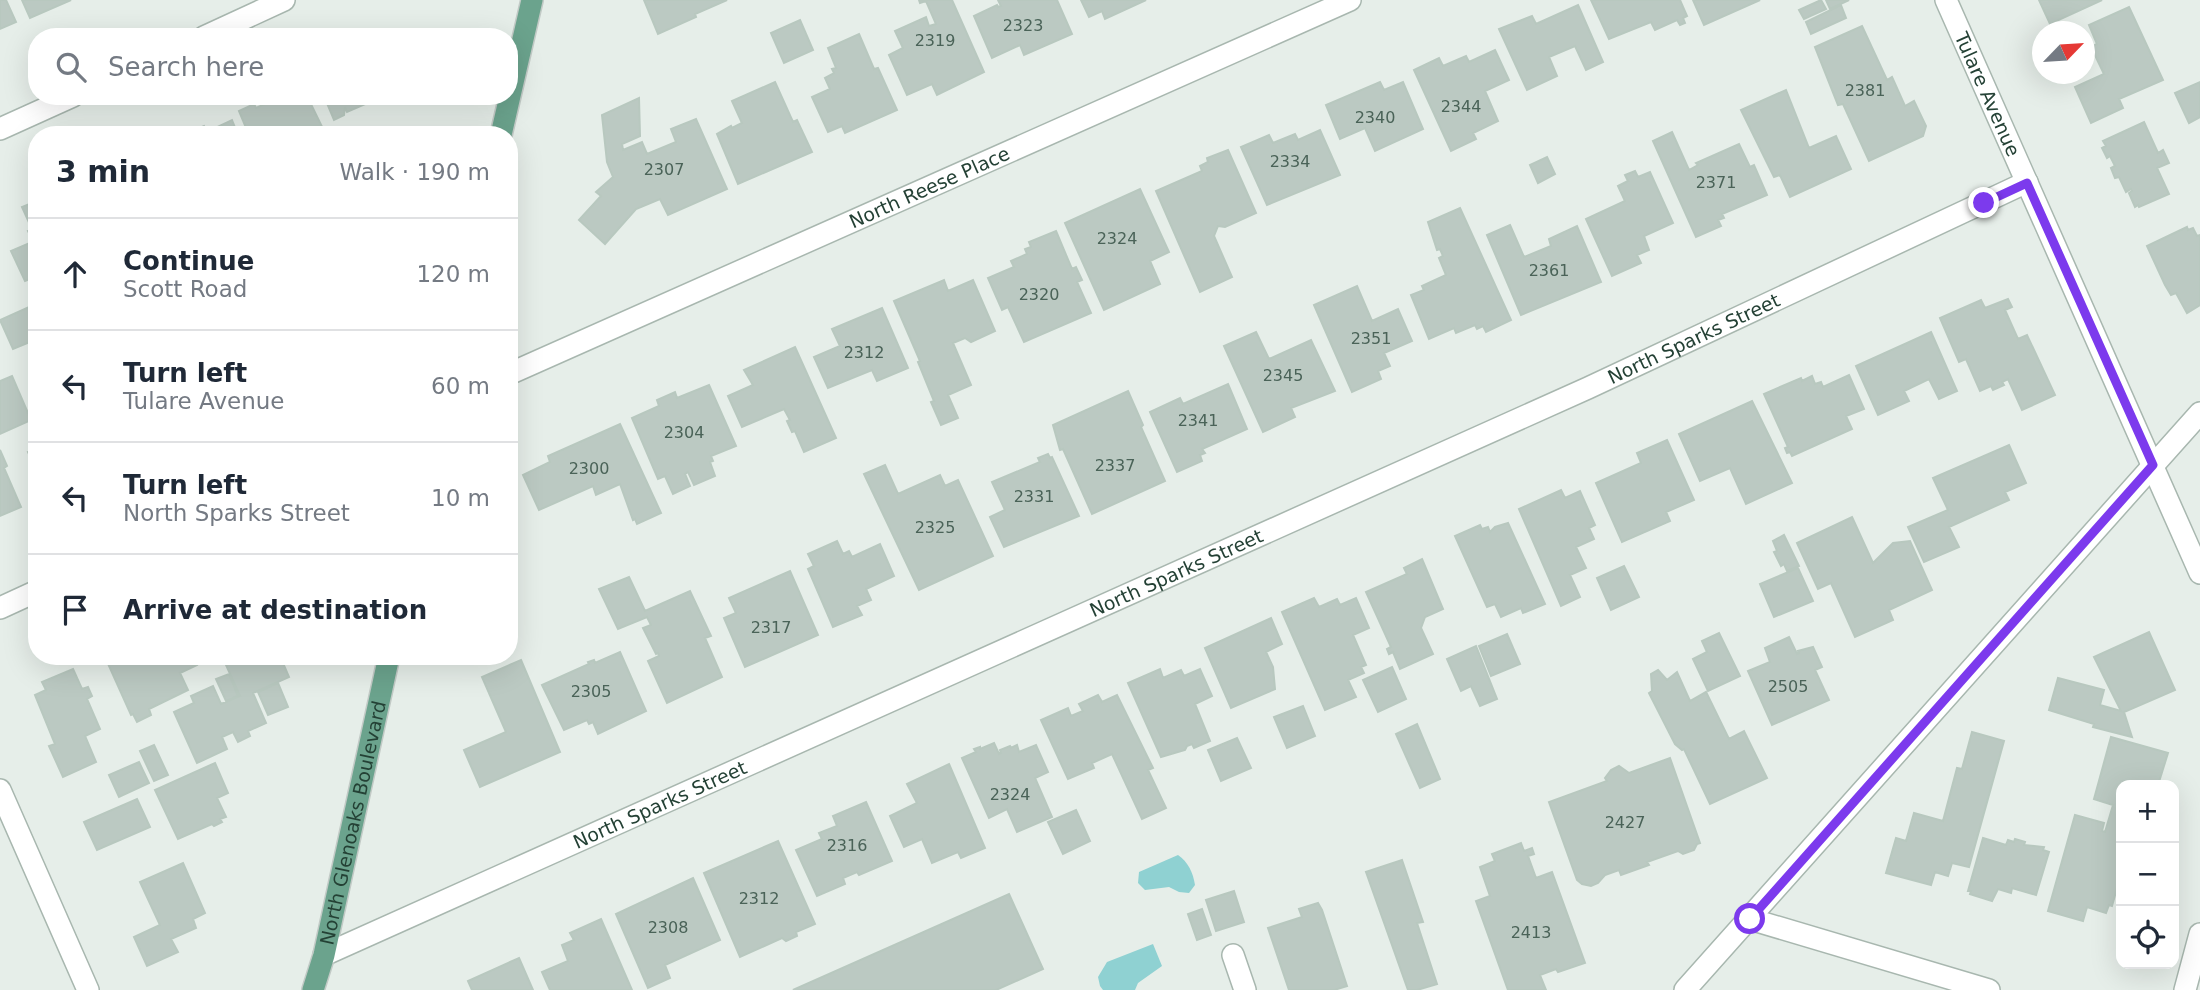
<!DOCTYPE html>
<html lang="en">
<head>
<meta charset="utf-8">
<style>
	body { margin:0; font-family:"DejaVu Sans",sans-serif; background:#f6f6f7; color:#1f2937 }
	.controls { position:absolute; right:21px; bottom:21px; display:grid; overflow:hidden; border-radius:14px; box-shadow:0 7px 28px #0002 }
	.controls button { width:63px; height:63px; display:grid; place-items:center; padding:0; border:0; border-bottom:2px solid #e0e1e3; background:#fff; color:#1f2937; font:35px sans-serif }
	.compass { position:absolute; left:2032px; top:21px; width:63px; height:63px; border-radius:50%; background:#fff; box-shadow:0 7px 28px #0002; rotate:65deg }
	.stop { position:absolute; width:21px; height:21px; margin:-16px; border:5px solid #7c3aed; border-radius:50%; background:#fff }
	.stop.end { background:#7c3aed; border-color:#fff; box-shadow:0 2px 7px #0008 }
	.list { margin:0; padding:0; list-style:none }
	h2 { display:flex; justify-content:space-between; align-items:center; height:91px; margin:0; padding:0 28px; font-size:30px }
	h2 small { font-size:23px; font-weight:400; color:#747a83 }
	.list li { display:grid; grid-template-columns:46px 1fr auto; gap:21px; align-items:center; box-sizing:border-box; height:112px; padding:0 28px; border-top:2px solid #e0e1e3 }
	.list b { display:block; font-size:26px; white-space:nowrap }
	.list p { margin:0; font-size:23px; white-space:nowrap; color:#747a83 }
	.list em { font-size:23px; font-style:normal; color:#747a83 }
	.icon { flex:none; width:38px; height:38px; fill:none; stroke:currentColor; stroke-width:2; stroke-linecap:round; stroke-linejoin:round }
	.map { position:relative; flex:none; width:2200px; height:990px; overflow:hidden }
	.search { position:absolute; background:#fff; box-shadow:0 7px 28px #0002; left:28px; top:28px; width:490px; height:77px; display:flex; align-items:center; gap:18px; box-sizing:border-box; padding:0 24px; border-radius:28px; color:#747a83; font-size:26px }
	.panel { position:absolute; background:#fff; box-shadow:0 7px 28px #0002; left:28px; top:126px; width:490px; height:539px; border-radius:28px }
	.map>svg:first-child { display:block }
	.water { fill:#8fd1d2 }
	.building { fill:#bbc9c2; stroke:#b8c8bf; stroke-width:2 }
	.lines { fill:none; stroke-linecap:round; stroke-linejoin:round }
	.minor-casing { stroke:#a8b7af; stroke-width:24 }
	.major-casing { stroke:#c2cac6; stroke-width:24 }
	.minor { stroke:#fff; stroke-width:21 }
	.major { stroke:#6ba38d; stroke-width:21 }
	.route { stroke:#7c3aed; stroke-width:9 }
	.labels { text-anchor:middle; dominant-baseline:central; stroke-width:5; stroke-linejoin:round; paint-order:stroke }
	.number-label { font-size:16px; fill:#4a6358 }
	.street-label { font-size:19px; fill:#244135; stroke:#f6fbf8 }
</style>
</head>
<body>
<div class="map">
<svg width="2200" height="990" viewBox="0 0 2200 990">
	<rect width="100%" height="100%" fill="#e6eee9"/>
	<path class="water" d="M1178 855C1188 862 1193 872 1195 885L1189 893 1179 892 1169 887 1145 890 1138 883 1139 872Z
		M1153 944 1162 966 1138 983 1135 990H1103L1100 986 1098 977 1107 962Z"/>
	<path class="building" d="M0 0H6L16 22 0 29Z
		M22 0H71L30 18Z
		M644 0H727L695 14 696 17 658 34Z
		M919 0H952L984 72 937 95 932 84 907 95 889 55 903 48 895 31 926 17 929 26 936 24 926 1 920 3Z
		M998 0H1057L1072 34 1024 55 1020 45 992 58 974 16 997 5 998 7 1001 6Z
		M1081 0H1146L1105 19 1102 11 1089 17Z
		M1591 0H1680L1687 16 1683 18 1685 23 1680 25 1677 20 1655 30 1651 22 1609 39Z
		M1693 0H1760L1704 25Z
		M1821 0 1826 9 1804 19 1799 10Z
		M1826 0H1849L1830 9Z
		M2039 0H2102L2050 24Z
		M1578 5 1603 62 1586 70 1575 46 1549 57 1557 76 1527 90 1499 29 1532 16 1536 24Z
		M1841 5 1846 18 1811 34 1806 22Z
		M2129 7 2163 80 2119 99 2123 108 2091 123 2075 87 2104 74 2091 47 2097 44 2089 25Z
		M800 20 813 50 784 63 771 33Z
		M1862 26 1887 80 1892 77 1905 106 1914 101 1926 126 1923 136 1869 161 1843 104 1838 105 1815 47Z
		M859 34 874 69 878 68 897 110 845 133 842 126 828 132 812 97 830 89 825 78 834 73 832 69 836 68 828 48Z
		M1495 50 1509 80 1485 91 1498 121 1473 133 1476 139 1451 151 1414 70 1439 58 1443 66 1466 56 1469 62Z
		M775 82 793 122 797 120 812 152 738 184 717 134 731 126 732 128 742 123 732 101Z
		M1380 82 1384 90 1403 82 1423 129 1375 151 1365 128 1340 139 1326 105Z
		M2200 82V117L2189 123 2175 93Z
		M1786 90 1809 148 1836 136 1851 169 1790 197 1780 175 1774 177 1741 110Z
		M283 96H307L326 135H249L239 111 254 104 256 108Z
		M324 96H386L387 98 380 102 379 98 347 112 345 107 344 115 334 120Z
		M639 98 640 136 622 144 623 150 642 142 647 154 676 142 671 129 696 119 727 189 668 215 660 199 636 209 605 244 579 220 601 196 596 192 613 177 607 162 602 115Z
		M232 120 238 135H184L204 126 207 132Z
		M2144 122 2158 153 2163 150 2169 163 2157 168 2169 194 2139 207 2138 205 2135 207 2129 193 2132 191 2131 189 2126 192 2119 177 2115 178 2111 168 2115 166 2110 156 2107 158 2102 148 2106 146 2103 141Z
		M1320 130 1340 175 1267 205 1241 147 1269 135 1273 143 1295 134 1298 140Z
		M1672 132 1689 170 1698 165 1696 163 1739 144 1750 167 1754 165 1767 195 1722 214 1724 218 1718 220 1721 226 1696 237 1653 141Z
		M1228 150 1256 213 1225 227 1218 226 1214 236 1232 277 1200 292 1156 191 1202 171 1200 166 1208 162 1207 158Z
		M1547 157 1555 174 1538 183 1530 165Z
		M1635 171 1638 177 1650 172 1673 223 1644 236 1649 250 1637 255 1641 263 1612 276 1586 219 1625 201 1618 186 1628 181 1625 175Z
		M1140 189 1169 252 1150 261 1160 284 1104 310 1065 223Z
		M37 201V276L25 281 11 251 37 240 35 236 31 237 28 231 32 229 22 207Z
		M1460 208 1511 320 1486 332 1483 326 1477 329 1475 325 1456 333 1454 328 1429 339 1411 295 1424 290 1422 286 1446 275 1439 258 1443 256 1440 249 1437 250 1428 222Z
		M1510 225 1524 257 1551 246 1549 239 1577 226 1601 282 1521 315 1487 235Z
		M2187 227 2188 230 2193 228 2197 236 2200 235V305L2187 313 2176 293 2171 295 2165 285 2147 246Z
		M1056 231 1072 269 1076 267 1082 280 1077 282 1091 313 1024 342 1008 307 1002 310 988 278 1014 267 1011 261 1027 254 1025 249 1031 247 1029 242Z
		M944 280 948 291 973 280 995 331 971 342 965 338 953 343 971 385 948 395 958 418 941 425 931 402 934 401 918 362 920 361 894 301Z
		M1357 286 1372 321 1398 309 1412 341 1384 353 1390 366 1378 371 1381 379 1352 392 1314 305Z
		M2008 299 2012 307 2005 310 2018 339 2027 335 2055 395 2022 410 2008 379 2002 382 2004 385 1993 390 1991 386 1980 391 1966 359 1959 362 1940 318 1981 300 1985 308Z
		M29 307 37 324V339L13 349 0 320Z
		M882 308 908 368 877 381 872 370 828 388 814 357 840 346 832 329Z
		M1256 332 1269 359 1311 340 1335 391 1291 408 1295 417 1263 432 1224 346Z
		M1931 332 1957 391 1939 399 1929 379 1904 391 1909 401 1878 415 1856 366Z
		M795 347 836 438 804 452 795 431 792 432 787 421 790 420 784 409 742 427 728 396 753 385 744 370Z
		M1849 375 1864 409 1846 416 1852 429 1792 456 1790 452 1787 453 1785 448 1788 447 1764 394 1801 378 1802 381 1812 376 1815 384 1821 382 1823 387Z
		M12 376 31 420 0 434V381Z
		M1228 384 1247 429 1202 449 1205 453 1200 455 1202 461 1177 472 1150 412 1180 398 1183 404Z
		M709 385 736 446 711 456 713 461 710 462 715 476 694 485 688 472 685 474 690 486 673 494 665 476 658 479 632 418 659 406 657 400 675 392 677 398Z
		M1128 391 1143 425 1141 427 1165 481 1092 514 1063 449 1060 450 1053 425Z
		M1752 401 1792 483 1746 504 1730 468 1700 481 1679 434Z
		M620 424 661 513 637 524 635 519 633 520 620 484 596 495 593 486 539 510 523 475 550 462 548 456Z
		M1667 440 1694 500 1666 512 1670 521 1622 542 1596 483 1641 463 1637 453Z
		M2009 445 2026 483 2005 492 2009 500 1949 527 1959 547 1924 562 1908 527 1948 510 1933 478Z
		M37 448V471L28 452Z
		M0 450 7 466 4 468 21 507 0 516Z
		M1048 454 1050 458 1052 457 1079 516 1004 547 990 517 1005 510 992 482 1040 462 1038 458Z
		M885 465 898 494 940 475 945 486 958 480 993 556 919 590 864 474Z
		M1561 490 1565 498 1580 491 1595 525 1589 528 1594 539 1576 547 1586 568 1570 575 1580 597 1561 606 1519 509Z
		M1852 517 1873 563 1893 543 1910 541 1932 590 1889 610 1893 620 1855 637 1831 583 1818 589 1797 543Z
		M1508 523 1545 604 1523 613 1521 608 1501 617 1495 604 1487 607 1455 536 1480 525 1482 529 1488 527 1490 532 1495 527Z
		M1784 535 1799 566 1787 571 1784 564 1781 566 1774 552 1777 551 1773 541Z
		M837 541 843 554 849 551 852 557 880 544 894 576 866 589 871 600 857 606 862 615 833 627 808 569 814 566 808 554Z
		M1422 559 1443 609 1425 617 1421 628 1433 654 1400 669 1393 652 1389 654 1387 649 1391 647 1366 592 1407 574 1404 568Z
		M1624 566 1639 597 1611 610 1597 578Z
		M1798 568 1813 601 1774 617 1760 584Z
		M790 571 818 635 745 667 724 618 736 613 729 598Z
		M629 577 645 611 690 591 711 636 705 638 722 677 667 703 648 661 659 656 658 653 656 654 643 628 651 625 647 617 618 629 599 589Z
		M1314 598 1319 607 1337 599 1340 605 1356 598 1369 628 1353 635 1366 665 1361 667 1364 673 1348 680 1356 697 1325 710 1282 612Z
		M1271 618 1282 644 1266 652 1273 667 1275 689 1231 708 1205 648Z
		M2149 632 2175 690 2124 712 2132 737 2093 727 2094 724 2049 710 2058 678 2104 690 2100 705 2121 711 2094 657Z
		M1719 633 1740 676 1708 691 1693 659 1707 652 1702 641Z
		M1507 634 1520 664 1491 676 1479 646Z
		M1789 637 1797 654 1799 653 1798 651 1813 647 1822 667 1815 670 1829 700 1772 725 1748 671 1770 662 1765 648Z
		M1476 646 1497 699 1480 706 1471 686 1461 691 1447 659Z
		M620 652 646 711 598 734 593 722 589 724 587 720 564 730 542 685 589 664 588 662 594 660 595 663Z
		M193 656 197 665 180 673 188 690 149 709 151 715 137 722 133 714 131 715 105 657Z
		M222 656H280L289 677 253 693 266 723 248 731 250 736 238 742 233 732 222 737 227 749 197 763 174 712 194 703 191 696 213 686 221 704 240 696Z
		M521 660 560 752 480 787 464 750 506 732 482 677Z
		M1392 667 1406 699 1378 712 1363 680Z
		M73 669 82 689 88 687 92 696 87 699 100 729 85 736 96 762 63 777 49 746 55 744 35 695 46 690 42 682Z
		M1160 669 1163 678 1181 670 1184 676 1200 669 1212 696 1195 704 1210 741 1194 748 1192 744 1187 746 1185 750 1161 757 1128 683Z
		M1658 670 1667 680 1677 672 1690 701 1706 692 1729 739 1744 731 1767 778 1710 804 1684 749 1682 750 1675 744 1649 693 1652 691 1651 674Z
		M229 674 238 696 226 701 216 679Z
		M278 683 288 707 268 715 258 692Z
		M1098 695 1102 702 1117 695 1153 768 1148 770 1166 808 1142 819 1112 754 1092 763 1094 768 1068 779 1041 720 1068 708 1071 716 1083 711 1079 704Z
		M1303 706 1315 736 1287 748 1274 717Z
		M1417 724 1440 779 1420 788 1396 734Z
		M1972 732 2004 741 1969 867 1952 863 1948 876 1935 872 1931 885 1886 873 1896 838 1906 841 1914 813 1943 821 1957 768 1962 769Z
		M2111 737 2168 753 2158 785H2121V874L2112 906 2109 905 2106 913 2087 907 2083 921 2048 911 2075 815 2104 823 2102 831 2105 832 2113 805 2094 799Z
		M1237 738 1251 768 1221 781 1208 750Z
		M994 743 999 754 1001 753 1000 750 1010 746 1011 748 1017 745 1019 752 1036 745 1048 772 1035 778 1052 817 1017 832 1007 809 989 818 962 758 976 752 974 749 980 747V749Z
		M154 745 168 775 154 781 140 751Z
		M1670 758 1700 843 1697 844 1694 850 1683 854 1678 851 1647 862 1649 865 1621 875 1619 870 1605 875 1598 883 1591 886 1582 884 1577 880 1549 802 1607 781 1605 778 1611 770 1619 766 1629 773Z
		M139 762 149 783 119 797 109 775Z
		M215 763 228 793 217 798 226 817 220 819 222 822 214 826 212 824 178 839 155 790Z
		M949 764 985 848 961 858 958 852 932 863 922 839 904 847 890 816 917 803 907 784Z
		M137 799 150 827 97 850 84 822Z
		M866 802 892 861 859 875 857 872 843 878 845 884 817 896 796 850 822 839 819 833 837 826 833 816Z
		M1076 810 1090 841 1063 854 1048 822Z
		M1983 838 2006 845 2008 840 2014 842 2015 839 2025 842 2024 845 2044 847 2043 850 2049 852 2036 895 2012 888 2011 893 1998 889 1992 901 1970 894 1971 891H1968Z
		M778 841 815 924 796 932 797 936 786 941 782 938 740 957 704 873Z
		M1521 843 1524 851 1532 848 1534 854 1528 856 1536 878 1552 872 1585 963 1558 972 1556 969 1540 975 1546 990H1508L1476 901 1490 896 1480 867 1495 861 1492 854Z
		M1402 860 1423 922 1417 923 1437 984 1417 990H1408L1366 872Z
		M183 863 205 913 193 919 196 928 171 939 178 952 147 966 134 937 160 925 140 882Z
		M693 878 720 940 665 965 670 978 648 988 616 914Z
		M1234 891 1244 922 1216 931 1206 900Z
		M1009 894 1043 969 996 990H793Z
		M1318 903 1322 910 1347 986 1334 990H1289L1268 928 1302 917 1299 909Z
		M1202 909 1211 935 1197 940 1188 914Z
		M601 919 632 990H550L542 972 568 961 562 945 574 940 570 933Z
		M519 958 533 990H472L468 981Z"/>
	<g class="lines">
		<g class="minor-casing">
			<g id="minor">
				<path id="s1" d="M1946 0 2200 573"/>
				<path d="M204 37 284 0"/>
				<path d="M0 129 73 96"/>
				<path id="s2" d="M509 374 1350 0"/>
				<path d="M0 608 37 591"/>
				<path d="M0 790 88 990"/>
				<path d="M1750 919 1989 990"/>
				<path id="s3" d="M324 955 1588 388 2027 182"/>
				<path d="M1233 955 1245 990"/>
				<path d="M1685 990 2200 413"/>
				<path d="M2185 990 2200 934"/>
			</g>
		</g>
		<g class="major-casing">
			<g id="major">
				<path d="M501 135 532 0"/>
				<path id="s4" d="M313 990 324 955 389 656"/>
			</g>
		</g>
		<use href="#minor" class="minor"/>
		<use href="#major" class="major"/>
	</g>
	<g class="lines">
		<path class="route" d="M1750 919 2153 465 2027 183 1984 203"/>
	</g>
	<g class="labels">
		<g class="number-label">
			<text x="1023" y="25">2323</text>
			<text x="935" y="40">2319</text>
			<text x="1865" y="90">2381</text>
			<text x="1461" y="106">2344</text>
			<text x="1375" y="117">2340</text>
			<text x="1290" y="161">2334</text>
			<text x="664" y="169">2307</text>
			<text x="1716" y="182">2371</text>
			<text x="1117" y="238">2324</text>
			<text x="1549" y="270">2361</text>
			<text x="1039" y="294">2320</text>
			<text x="1371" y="338">2351</text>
			<text x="864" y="352">2312</text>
			<text x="1283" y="375">2345</text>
			<text x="1198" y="420">2341</text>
			<text x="684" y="432">2304</text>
			<text x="1115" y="465">2337</text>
			<text x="589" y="468">2300</text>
			<text x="1034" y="496">2331</text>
			<text x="935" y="527">2325</text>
			<text x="771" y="627">2317</text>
			<text x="1788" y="686">2505</text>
			<text x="591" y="691">2305</text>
			<text x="1010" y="794">2324</text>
			<text x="1625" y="822">2427</text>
			<text x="847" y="845">2316</text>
			<text x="759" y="898">2312</text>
			<text x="668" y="927">2308</text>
			<text x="1531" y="932">2413</text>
		</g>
		<g class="street-label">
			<text stroke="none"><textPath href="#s1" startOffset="103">Tulare Avenue</textPath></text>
			<text stroke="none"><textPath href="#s2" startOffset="460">North Reese Place</textPath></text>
			<text stroke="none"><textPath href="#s3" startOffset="1502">North Sparks Street</textPath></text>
			<text stroke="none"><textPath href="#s3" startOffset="934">North Sparks Street</textPath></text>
			<text stroke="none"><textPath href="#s3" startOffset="368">North Sparks Street</textPath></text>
			<text stroke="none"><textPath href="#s4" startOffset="172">North Glenoaks Boulevard</textPath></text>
		</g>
	</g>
</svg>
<div class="controls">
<button>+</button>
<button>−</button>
<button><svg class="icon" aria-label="locate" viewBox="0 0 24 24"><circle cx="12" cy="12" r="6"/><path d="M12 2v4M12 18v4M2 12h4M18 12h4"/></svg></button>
</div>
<svg class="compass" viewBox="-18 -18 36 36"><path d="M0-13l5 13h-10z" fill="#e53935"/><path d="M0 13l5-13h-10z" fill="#747a83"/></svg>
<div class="stop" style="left:1750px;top:919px"></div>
<div class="stop end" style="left:1984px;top:203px"></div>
<div class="search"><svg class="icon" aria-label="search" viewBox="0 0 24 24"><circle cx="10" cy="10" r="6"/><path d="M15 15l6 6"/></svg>Search here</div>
<section class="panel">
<h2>3 min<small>Walk · 190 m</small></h2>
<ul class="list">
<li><svg class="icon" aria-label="ahead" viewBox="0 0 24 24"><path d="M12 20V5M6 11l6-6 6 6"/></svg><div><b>Continue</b><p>Scott Road</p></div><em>120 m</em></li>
<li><svg class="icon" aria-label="left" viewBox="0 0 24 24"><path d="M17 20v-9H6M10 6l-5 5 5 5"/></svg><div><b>Turn left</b><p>Tulare Avenue</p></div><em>60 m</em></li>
<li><svg class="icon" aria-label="left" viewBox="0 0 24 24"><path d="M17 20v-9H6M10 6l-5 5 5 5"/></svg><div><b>Turn left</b><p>North Sparks Street</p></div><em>10 m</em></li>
<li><svg class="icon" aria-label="arrive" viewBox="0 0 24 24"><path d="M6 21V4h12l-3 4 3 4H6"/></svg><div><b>Arrive at destination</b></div></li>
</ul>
</section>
</div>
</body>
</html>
